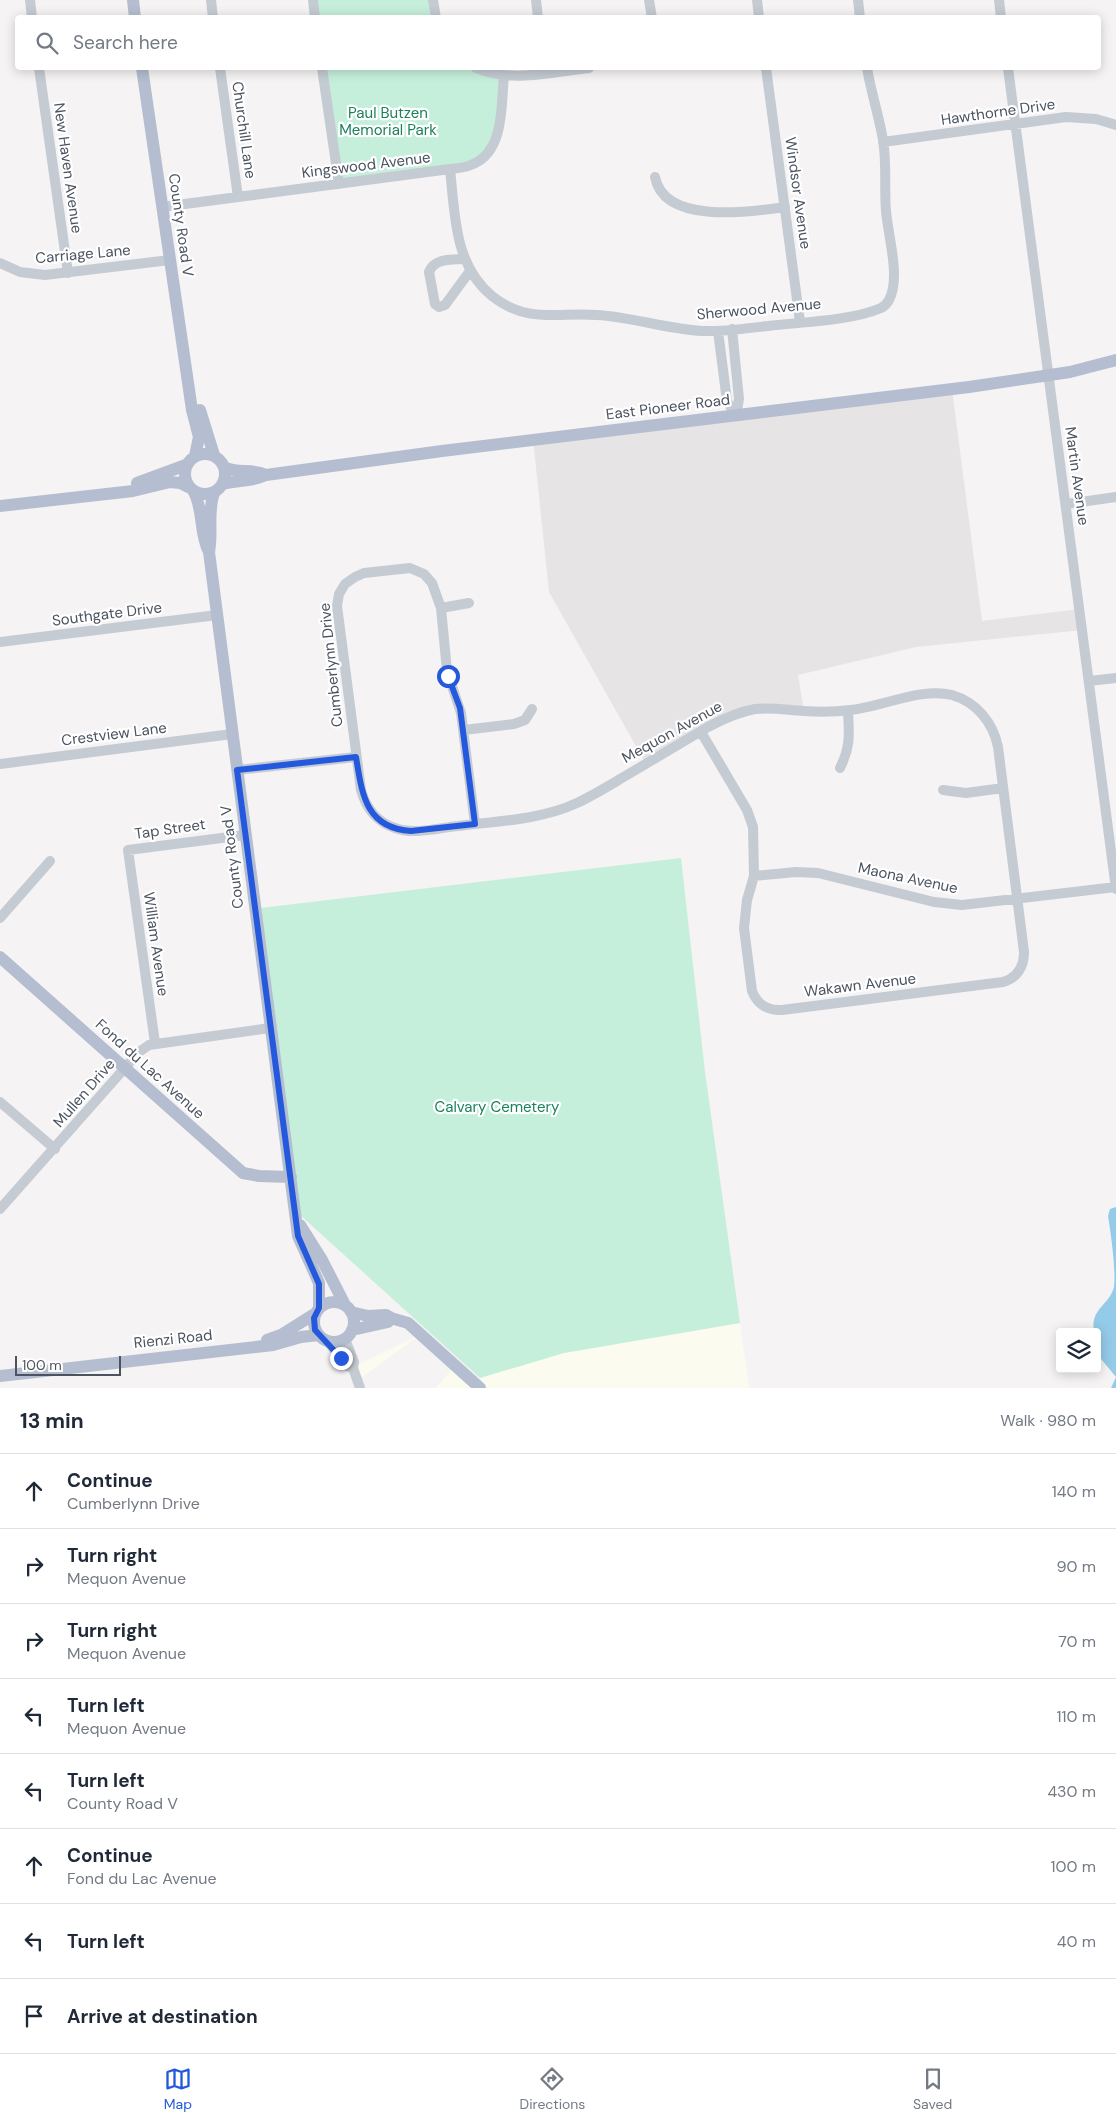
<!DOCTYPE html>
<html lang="en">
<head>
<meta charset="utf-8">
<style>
	body { margin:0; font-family:"DM Sans",sans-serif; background:#f2f2f3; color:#1f2937 }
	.controls { position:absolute; right:15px; bottom:15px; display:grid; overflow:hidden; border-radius:5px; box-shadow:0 2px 12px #0003 }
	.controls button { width:45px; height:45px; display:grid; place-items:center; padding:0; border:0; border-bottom:1px solid #e0e1e3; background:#fff; color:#1f2937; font:25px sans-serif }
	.scale { position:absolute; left:15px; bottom:12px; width:106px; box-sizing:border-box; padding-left:5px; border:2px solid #4b5360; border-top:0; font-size:14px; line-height:18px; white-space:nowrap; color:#4b5360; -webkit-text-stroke:4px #fff; paint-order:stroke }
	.stop { position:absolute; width:15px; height:15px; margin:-11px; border:4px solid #2459de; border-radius:50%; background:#fff }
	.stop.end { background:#2459de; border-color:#fff; box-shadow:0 1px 5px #0008 }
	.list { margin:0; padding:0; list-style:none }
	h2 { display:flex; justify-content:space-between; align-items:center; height:65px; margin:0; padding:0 20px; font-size:21px }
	h2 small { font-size:16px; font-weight:400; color:#747a83 }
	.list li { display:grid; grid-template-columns:32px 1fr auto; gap:15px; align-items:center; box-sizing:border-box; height:75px; padding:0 20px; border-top:1px solid #e0e1e3 }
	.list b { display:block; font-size:19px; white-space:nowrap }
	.list p { margin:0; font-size:16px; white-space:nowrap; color:#747a83 }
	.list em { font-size:16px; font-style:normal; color:#747a83 }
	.icon { flex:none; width:28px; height:28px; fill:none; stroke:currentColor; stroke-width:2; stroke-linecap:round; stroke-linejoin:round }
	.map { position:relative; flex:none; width:1116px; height:1388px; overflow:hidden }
	.search { position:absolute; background:#fff; box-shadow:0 2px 12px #0003; left:15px; right:15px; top:15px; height:55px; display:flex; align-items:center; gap:12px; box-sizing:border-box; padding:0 18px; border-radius:5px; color:#747a83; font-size:19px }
	.sheet { height:665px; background:#fff }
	nav { display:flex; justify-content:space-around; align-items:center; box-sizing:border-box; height:70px; border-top:1px solid #e0e1e3; background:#fff; font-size:14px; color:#747a83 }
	nav a { display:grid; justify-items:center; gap:2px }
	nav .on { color:#2459de }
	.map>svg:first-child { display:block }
	.commercial { fill:#fcfbf0 }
	.education { fill:#e6e4e5 }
	.green { fill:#c5efdb }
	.water { fill:#94cbe9 }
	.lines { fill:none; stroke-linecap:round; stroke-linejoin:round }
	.minor { stroke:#c5cbd3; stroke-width:10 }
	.major { stroke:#b4bed0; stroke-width:12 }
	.route { stroke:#2459de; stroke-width:6 }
	.labels { text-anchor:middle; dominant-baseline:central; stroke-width:4.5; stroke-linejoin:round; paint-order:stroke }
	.street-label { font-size:15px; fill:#4b5360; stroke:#fff }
	.park-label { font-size:15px; fill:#1c815d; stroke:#fff }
</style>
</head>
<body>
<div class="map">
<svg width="1116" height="1388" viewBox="0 0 1116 1388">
	<rect width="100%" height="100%" fill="#f5f3f3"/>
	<path class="commercial" d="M740 1323 749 1388H435L455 1366 471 1380 564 1353Z
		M421 1334 357 1381 353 1367Z"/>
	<path class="education" d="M952 389 982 621 1080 609 1083 630 916 647 798 675 804 711 734 715 646 764 549 592 533 439Z"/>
	<path class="green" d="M313 0H433L436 17H315Z
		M322 68H477L504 75 497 134 474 164 339 184Z
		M681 858 705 1072 740 1323 564 1353 480 1378 299 1214 261 908Z"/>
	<path class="water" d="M1116 1207V1388H1111L1116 1377 1097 1354V1332H1094C1090 1308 1109 1306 1114 1287 1116 1270 1111 1234 1108 1216L1110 1209Z"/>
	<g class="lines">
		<path class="minor" d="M30 0 32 18
			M211 0 213 18
			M313 0 315 18
			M433 0 436 18
			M536 0 538 18
			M649 0 652 18
			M757 0 759 18
			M858 0 860 18
			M999 0 1001 18
			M39 68 68 273
			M220 68 238 197
			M322 68 339 184
			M476 68C511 83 552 72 589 68
			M766 68 800 322
			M1008 68 1116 889
			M883 142 1066 117 1096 119 1116 125
			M450 169C455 214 454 265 492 296 527 324 558 312 597 315 632 317 667 329 702 331 724 332 747 328 768 326 801 322 851 321 881 308 885 306 887 304 889 300 901 278 888 236 886 211 884 188 887 163 883 140 879 116 871 92 867 68
			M655 177C664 225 750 212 785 207
			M162 207 450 169C458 168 466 168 473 164 505 151 501 103 504 75
			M464 259C451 260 434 258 429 272L435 304 439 307 445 305 470 271
			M0 263 20 272 45 275 170 260
			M732 329 739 399 736 416
			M718 331 727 401 736 416
			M1067 504 1116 497
			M441 608 469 603
			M0 642 217 615
			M1089 681 1116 678
			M464 730 514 724 525 720 532 709
			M0 764 232 734
			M840 768C851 746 849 734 848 711
			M237 770 356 757
			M943 790 966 793 1003 788
			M475 824 461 713 447 671 441 608 432 583 424 574 410 568 364 573 355 577 345 584 339 594 337 606 361 790C366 808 377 822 395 828 414 835 438 828 458 826 498 821 540 820 577 803 594 795 610 785 627 775 654 759 681 743 708 727 723 719 738 712 755 709 771 707 787 710 804 711 819 712 835 712 850 710 882 707 921 687 952 695 976 702 993 722 998 747L1024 952C1024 967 1017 978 1003 982L782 1010C768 1011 757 1004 752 991L744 928 747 900 754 876 753 827 747 810 701 732
			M754 876 796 872 818 873 934 902 962 905 1116 887
			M0 918 50 861
			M155 1043 128 850 245 835
			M0 1102 55 1149
			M0 1209 139 1052 149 1045 270 1028
			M345 1339 354 1362 353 1368 360 1388
			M328 1342 347 1366 353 1368"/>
		<path class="major" d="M133 0 135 18
			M142 68 192 410 199 437 195 456
			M200 410 214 455
			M185 474a20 20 0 1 1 40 0a20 20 0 1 1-40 0Z
			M224 467C237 474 252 468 266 475L442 451 969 387 1070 372 1116 360
			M137 483 186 465
			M223 484C237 480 252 482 266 475
			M194 492C204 511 199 533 209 552L298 1236 319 1283V1308
			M0 506 133 491 170 482 180 483 188 487
			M209 552C213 532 207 512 214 493
			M0 957 243 1173 259 1176 291 1177
			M300 1225 322 1260 345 1305
			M314 1322a20 20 0 1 1 40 0a20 20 0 1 1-40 0Z
			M351 1312 368 1316 386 1315 391 1318 408 1323 480 1388
			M352 1330 388 1322 391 1318
			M267 1340 281 1335 316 1313
			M0 1376 273 1345 301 1337 318 1335"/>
	</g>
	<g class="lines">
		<path class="route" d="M341 1358 315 1330 314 1318 319 1308V1284L298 1236 237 770 356 757C362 793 365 828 411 831L475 824 460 708 448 676"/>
	</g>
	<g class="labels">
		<g class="street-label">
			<text transform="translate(998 112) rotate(-8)">Hawthorne Drive</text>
			<text transform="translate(244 130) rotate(82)">Churchill Lane</text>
			<text transform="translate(366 165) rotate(-7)">Kingswood Avenue</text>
			<text transform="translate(68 168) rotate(82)">New Haven Avenue</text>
			<text transform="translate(798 193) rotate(82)">Windsor Avenue</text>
			<text transform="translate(181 225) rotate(82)">County Road V</text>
			<text transform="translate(83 254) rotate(-5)">Carriage Lane</text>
			<text transform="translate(759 309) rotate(-5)">Sherwood Avenue</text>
			<text transform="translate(668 407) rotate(-7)">East Pioneer Road</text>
			<text transform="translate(1077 476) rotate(82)">Martin Avenue</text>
			<text transform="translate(107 614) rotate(-7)">Southgate Drive</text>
			<text transform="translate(331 665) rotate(-96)">Cumberlynn Drive</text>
			<text transform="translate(672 732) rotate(-29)">Mequon Avenue</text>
			<text transform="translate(114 734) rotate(-7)">Crestview Lane</text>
			<text transform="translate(170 829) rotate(-8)">Tap Street</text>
			<text transform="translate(232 857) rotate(-97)">County Road V</text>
			<text transform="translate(908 878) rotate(12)">Maona Avenue</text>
			<text transform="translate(156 944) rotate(82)">William Avenue</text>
			<text transform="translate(860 985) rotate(-7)">Wakawn Avenue</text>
			<text transform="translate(150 1069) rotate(42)">Fond du Lac Avenue</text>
			<text transform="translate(84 1093) rotate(-49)">Mullen Drive</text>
			<text transform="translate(173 1339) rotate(-6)">Rienzi Road</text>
		</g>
		<g class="park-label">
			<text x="388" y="113">Paul Butzen<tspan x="388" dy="17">Memorial Park</tspan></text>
			<text x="497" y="1107">Calvary Cemetery</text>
		</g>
	</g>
</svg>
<div class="controls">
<button><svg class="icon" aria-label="layers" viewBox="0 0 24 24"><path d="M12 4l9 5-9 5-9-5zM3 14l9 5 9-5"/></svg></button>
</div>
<div class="scale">100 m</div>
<div class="stop" style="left:448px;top:676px"></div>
<div class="stop end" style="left:341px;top:1358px"></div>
<div class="search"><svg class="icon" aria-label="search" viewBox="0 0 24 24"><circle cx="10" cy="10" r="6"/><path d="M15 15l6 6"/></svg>Search here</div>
</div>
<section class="sheet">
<h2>13 min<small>Walk · 980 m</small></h2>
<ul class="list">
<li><svg class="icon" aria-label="ahead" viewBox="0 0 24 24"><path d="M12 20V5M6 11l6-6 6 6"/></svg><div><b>Continue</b><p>Cumberlynn Drive</p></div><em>140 m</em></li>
<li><svg class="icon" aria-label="right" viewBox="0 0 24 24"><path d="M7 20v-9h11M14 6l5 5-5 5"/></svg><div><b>Turn right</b><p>Mequon Avenue</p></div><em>90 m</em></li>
<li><svg class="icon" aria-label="right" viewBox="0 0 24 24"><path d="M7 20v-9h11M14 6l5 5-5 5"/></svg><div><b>Turn right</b><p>Mequon Avenue</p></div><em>70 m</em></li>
<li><svg class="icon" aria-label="left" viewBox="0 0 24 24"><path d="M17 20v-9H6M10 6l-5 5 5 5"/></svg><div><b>Turn left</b><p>Mequon Avenue</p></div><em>110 m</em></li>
<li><svg class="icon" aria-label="left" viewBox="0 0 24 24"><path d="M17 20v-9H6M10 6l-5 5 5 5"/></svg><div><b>Turn left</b><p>County Road V</p></div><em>430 m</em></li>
<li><svg class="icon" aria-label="ahead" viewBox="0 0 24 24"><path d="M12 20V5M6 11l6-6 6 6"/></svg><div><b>Continue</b><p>Fond du Lac Avenue</p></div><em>100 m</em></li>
<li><svg class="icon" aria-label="left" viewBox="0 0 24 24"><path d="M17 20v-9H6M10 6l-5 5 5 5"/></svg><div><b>Turn left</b></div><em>40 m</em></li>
<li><svg class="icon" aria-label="arrive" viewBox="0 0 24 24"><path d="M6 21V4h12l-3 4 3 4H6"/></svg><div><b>Arrive at destination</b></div></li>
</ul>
</section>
<nav>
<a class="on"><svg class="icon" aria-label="map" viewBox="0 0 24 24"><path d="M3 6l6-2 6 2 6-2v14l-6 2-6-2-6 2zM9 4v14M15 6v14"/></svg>Map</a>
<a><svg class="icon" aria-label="directions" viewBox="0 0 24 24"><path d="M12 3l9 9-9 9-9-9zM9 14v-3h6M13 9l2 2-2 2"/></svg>Directions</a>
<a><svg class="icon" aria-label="saved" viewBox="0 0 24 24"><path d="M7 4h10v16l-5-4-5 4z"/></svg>Saved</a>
</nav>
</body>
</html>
